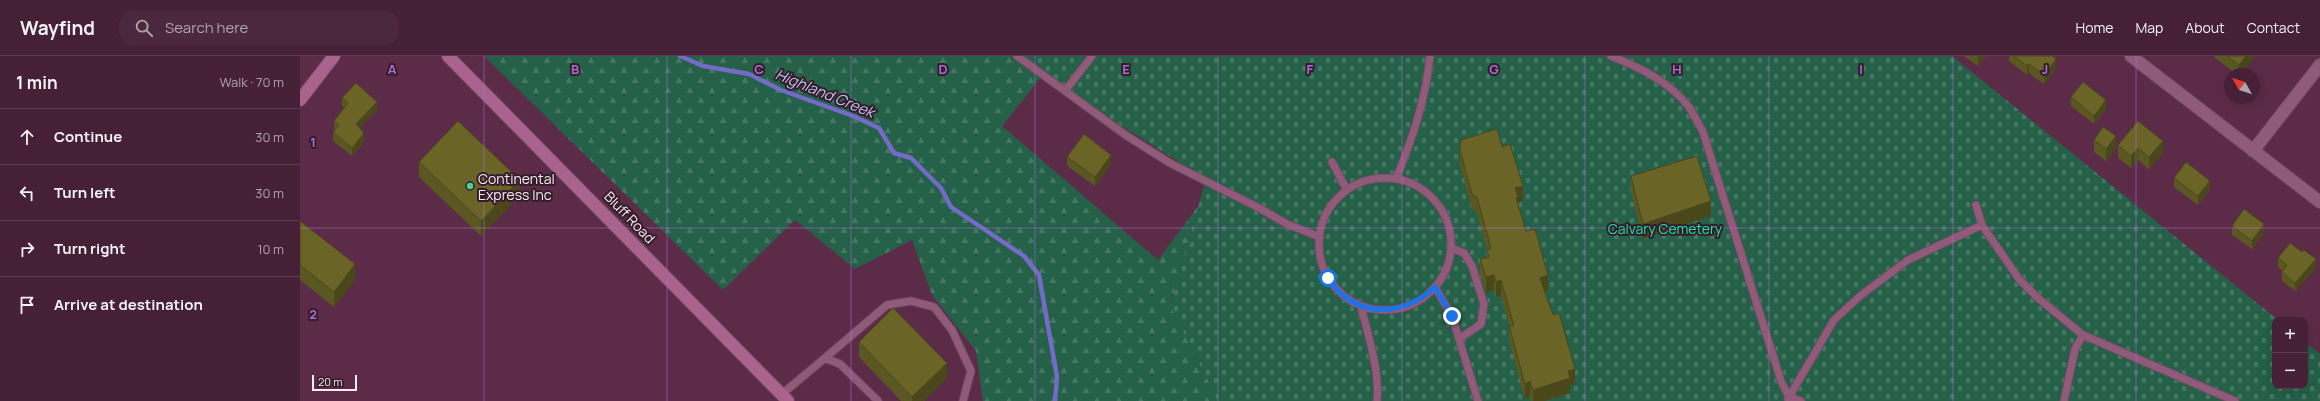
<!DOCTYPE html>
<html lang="en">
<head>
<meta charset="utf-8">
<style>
	body { margin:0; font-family:Manrope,sans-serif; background:#4c283e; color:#f1f3f6 }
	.controls { position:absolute; right:12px; bottom:12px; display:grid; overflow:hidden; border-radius:8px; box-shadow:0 4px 16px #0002 }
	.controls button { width:36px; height:36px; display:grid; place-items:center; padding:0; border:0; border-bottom:1px solid #5d3e51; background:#452036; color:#f1f3f6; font:20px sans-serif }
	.compass { position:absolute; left:1924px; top:12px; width:36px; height:36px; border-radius:50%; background:#452036; box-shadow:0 4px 16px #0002; rotate:309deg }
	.scale { position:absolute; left:12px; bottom:10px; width:45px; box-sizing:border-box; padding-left:4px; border:2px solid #fbe8f2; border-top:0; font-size:11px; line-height:14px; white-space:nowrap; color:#fbe8f2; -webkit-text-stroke:3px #341d2a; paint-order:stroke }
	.stop { position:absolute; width:12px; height:12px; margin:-9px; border:3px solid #1a73e8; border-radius:50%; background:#fff }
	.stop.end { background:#1a73e8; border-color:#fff; box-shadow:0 1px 4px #0008 }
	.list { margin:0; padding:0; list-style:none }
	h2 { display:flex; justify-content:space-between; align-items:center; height:52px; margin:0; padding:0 16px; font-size:17px }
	h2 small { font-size:13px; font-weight:400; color:#b0a3ad }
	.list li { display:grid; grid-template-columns:26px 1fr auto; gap:12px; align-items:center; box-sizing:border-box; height:56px; padding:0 16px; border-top:1px solid #5d3e51 }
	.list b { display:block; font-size:15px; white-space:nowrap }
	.list em { font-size:13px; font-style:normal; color:#b0a3ad }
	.icon { flex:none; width:22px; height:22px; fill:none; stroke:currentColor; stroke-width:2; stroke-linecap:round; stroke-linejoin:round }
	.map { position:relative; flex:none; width:2020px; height:345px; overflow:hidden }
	header { display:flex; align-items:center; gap:24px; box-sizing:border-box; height:56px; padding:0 20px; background:#452036; border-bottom:1px solid #5d3e51 }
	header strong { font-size:19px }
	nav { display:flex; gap:22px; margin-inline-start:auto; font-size:14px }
	.search { width:280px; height:36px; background:#4c283e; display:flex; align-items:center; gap:10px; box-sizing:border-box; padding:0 14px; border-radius:16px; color:#b0a3ad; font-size:15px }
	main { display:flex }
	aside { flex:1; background:#452036 }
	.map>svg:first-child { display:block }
	.forest { fill:url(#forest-firs) }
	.cemetery { fill:url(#cemetery-stones) }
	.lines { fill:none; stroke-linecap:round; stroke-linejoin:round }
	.stream { stroke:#736bc7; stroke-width:4.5 }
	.service-casing { stroke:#704961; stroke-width:9 }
	.minor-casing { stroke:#704961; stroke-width:14 }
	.secondary-casing { stroke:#704961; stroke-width:14 }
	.service { stroke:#905b79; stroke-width:7 }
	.minor { stroke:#905b79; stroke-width:12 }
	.secondary { stroke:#a9638c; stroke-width:12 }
	.wall { fill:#5b5722 }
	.shaded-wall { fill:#4a471b }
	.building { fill:#6a6527; stroke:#4a471b }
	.route { stroke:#1a73e8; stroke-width:5 }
	.grid { fill:none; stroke:#a86ed1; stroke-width:1; stroke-opacity:0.55 }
	.poi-dot { fill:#43d4a0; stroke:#341d2a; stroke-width:1.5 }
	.labels { text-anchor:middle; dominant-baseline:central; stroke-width:4; stroke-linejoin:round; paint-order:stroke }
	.poi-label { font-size:14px; fill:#fbe8f2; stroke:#341d2a; text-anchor:start }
	.street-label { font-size:14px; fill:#fbe8f2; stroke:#341d2a }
	.park-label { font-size:14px; fill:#1be3a6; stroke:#341d2a }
	.water-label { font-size:15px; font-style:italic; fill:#c4c4f4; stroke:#341d2a }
	.grid-label { font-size:13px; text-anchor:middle; font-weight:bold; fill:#a86ed1; stroke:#341d2a; stroke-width:4; stroke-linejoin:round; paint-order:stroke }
</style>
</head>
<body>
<header>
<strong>Wayfind</strong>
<div class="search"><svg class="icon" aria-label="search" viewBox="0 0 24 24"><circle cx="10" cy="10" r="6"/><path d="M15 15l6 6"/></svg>Search here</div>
<nav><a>Home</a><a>Map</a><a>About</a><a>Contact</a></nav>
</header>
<main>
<aside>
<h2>1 min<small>Walk · 70 m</small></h2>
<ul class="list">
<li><svg class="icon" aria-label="ahead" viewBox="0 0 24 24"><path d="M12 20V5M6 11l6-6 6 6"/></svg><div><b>Continue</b></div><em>30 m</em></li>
<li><svg class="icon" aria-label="left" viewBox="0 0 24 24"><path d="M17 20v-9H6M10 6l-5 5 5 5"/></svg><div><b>Turn left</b></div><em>30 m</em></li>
<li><svg class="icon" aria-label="right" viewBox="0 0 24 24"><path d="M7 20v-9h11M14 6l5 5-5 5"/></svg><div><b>Turn right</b></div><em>10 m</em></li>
<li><svg class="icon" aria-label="arrive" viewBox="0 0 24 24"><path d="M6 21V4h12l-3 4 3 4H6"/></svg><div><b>Arrive at destination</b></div></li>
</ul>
</aside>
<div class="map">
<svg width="2020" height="345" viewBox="0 0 2020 345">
	<defs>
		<pattern id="forest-firs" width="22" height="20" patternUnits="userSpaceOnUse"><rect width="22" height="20" fill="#256049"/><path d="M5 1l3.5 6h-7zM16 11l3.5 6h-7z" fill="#467764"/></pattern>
		<pattern id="cemetery-stones" width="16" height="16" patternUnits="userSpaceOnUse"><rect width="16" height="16" fill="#256049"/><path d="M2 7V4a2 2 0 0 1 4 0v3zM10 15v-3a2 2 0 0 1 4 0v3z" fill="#467764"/></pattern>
	</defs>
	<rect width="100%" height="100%" fill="#5c2b48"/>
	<path class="forest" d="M184 0H710L742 20 702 70 858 204 899 149 870 248 916 340 915 345H683L676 295 632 239 612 184 555 213 495 164 423 234Z"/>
	<path class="cemetery" d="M710 0H1652L1978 264H1975V330H2005V286L2020 298V345H915L916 340 870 249 906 123Z"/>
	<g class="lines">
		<path class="stream" d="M380 0 403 10 449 18 481 34 553 60 579 72 594 97 611 102 641 132 651 151 724 200 739 219 757 321 755 345"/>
		<g class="service-casing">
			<path id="service" d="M717 0 827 80 870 107 959 152 987 168 1020 181
				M1311 0C1339 11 1370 26 1389 51 1394 59 1399 68 1403 76L1481 325 1489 341 1501 345
				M765 35 792 0
				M1032 106 1047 134
				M1019 188a66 66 0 1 1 132 0a66 66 0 1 1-132 0Z
				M1096 123C1112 83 1126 44 1130 0
				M1676 149 1682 169 1719 223 1739 243 1783 279 1935 345
				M1151 192 1164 197 1172 210 1184 248 1181 268 1159 283
				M1135 231 1152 260 1178 345
				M1061 250C1068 280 1080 314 1077 345
				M525 302 587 249 611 245 634 251 652 274 671 315 663 345
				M482 338 525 302 540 308 578 345
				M1488 343 1534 264 1560 240 1608 204 1682 169
				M1764 345 1775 293 1783 279"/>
		</g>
		<g class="minor-casing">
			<path id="minor" d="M1831 0 2020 146
				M1953 95 2020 9"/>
		</g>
		<g class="secondary-casing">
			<path id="secondary" d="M148 0 488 345
				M0 44 34 0"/>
		</g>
		<use href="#service" class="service"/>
		<use href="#minor" class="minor"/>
		<use href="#secondary" class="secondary"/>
	</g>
	<path class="wall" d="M1664 0H1686L1678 10Z
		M1709 0H1756V12L1744 28 1729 17 1727 19 1709 5Z
		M1914 0H1955L1941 18H1936L1914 1Z
		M1771 41 1806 53 1794 68 1771 50Z
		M42 42 77 54 60 72 64 86 52 100 33 85V76L35 74 34 73V65L44 52 42 50Z
		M1838 65 1863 97 1849 113 1838 104 1831 112 1818 102V89Z
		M1794 84 1816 92 1806 105 1794 96Z
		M1202 91 1223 145 1218 147 1226 175 1248 235 1245 236 1275 328 1270 329V337L1245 345H1231L1230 340 1225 343 1209 284V269L1201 240 1196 241 1194 234 1186 236 1180 218V203L1187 201V194L1177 157 1172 153 1160 109V94Z
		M767 101 811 108 795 130 767 110Z
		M119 106 220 139 181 180 119 121Z
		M1331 120 1411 160 1343 183 1331 135Z
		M1874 122 1910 133 1898 149 1874 131Z
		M0 165 55 224 34 251 0 224Z
		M1932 170 1964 177 1952 193 1932 179Z
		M1978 202 2016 212 1995 235 1982 225V216L1983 215 1978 211Z
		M559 286 647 322 624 345H601L559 301Z"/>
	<path class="shaded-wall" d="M1678 0H1686L1678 10Z
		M1752 0H1756V12L1744 28V19Z
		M1946 0H1955L1941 18H1939V9Z
		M1729 8V17L1727 19V10Z
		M1806 44V53L1794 68V60Z
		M77 46V54L56 76V68Z
		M64 77V86L52 100V92Z
		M1816 80V92L1806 105V93Z
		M1863 85V97L1849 113V101Z
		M1838 92V104L1831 112V100Z
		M811 99V108L795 130V121Z
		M220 124V139L181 180V165Z
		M1910 125V133L1898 149V140Z
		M1223 130V145L1218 147V156L1215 132Z
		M1411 145V160L1343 183V168Z
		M1964 168V177L1952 193V185Z
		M2016 203V212L1995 235V227Z
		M55 208V224L34 251V236Z
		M1194 219V234L1186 236V221Z
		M1248 219V235L1240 237V222Z
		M1201 224V240L1196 241V226Z
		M647 307V322L624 345H612V341Z
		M1275 313V328L1270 329V337L1245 345H1233V334L1268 315Z
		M1230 325V340L1225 343V328Z"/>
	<path class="building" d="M1714 0H1752L1756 3 1744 19 1729 8 1727 10Z
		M1927 0H1946L1939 9Z
		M1783 26 1806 44 1794 60 1771 41Z
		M56 27 77 46 56 68 64 77 52 92 33 76 39 69 34 65 48 47 42 42Z
		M158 65 220 124 181 165 119 106Z
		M1838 65 1863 85 1849 101 1838 92 1831 100 1818 89Z
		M1803 71 1816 80 1806 93 1794 84Z
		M1197 73 1202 91 1210 88 1223 130 1215 132 1218 141 1216 142 1226 175 1235 173 1248 219 1240 222 1253 259 1259 257 1275 313 1268 315 1270 322 1233 334 1230 325 1225 328 1209 269 1214 270 1201 224 1196 226 1194 219 1186 221 1180 203 1189 201 1187 194 1191 192 1177 141 1172 138 1160 94 1161 84Z
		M784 78 811 99 795 121 767 101Z
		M1397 100 1411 145 1343 168 1331 120Z
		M1886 106 1910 125 1898 140 1874 122Z
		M1944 153 1964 168 1952 185 1932 170Z
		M0 165 55 208 34 236 0 209Z
		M1990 187 2002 196 2004 194 2016 203 1995 227 1982 216 1987 209 1978 202Z
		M593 252 647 307 612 341 559 286Z"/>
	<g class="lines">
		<path class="route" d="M1028 222C1033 228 1037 235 1043 239 1072 263 1109 255 1135 231L1152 260"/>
	</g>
	<path class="grid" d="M184 0V345M367 0V345M551 0V345M735 0V345M918 0V345M1102 0V345M1285 0V345M1469 0V345M1653 0V345M1836 0V345M0 172H2020"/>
	<circle class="poi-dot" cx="170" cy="130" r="4"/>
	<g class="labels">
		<g class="poi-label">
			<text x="178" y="122">Continental<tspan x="178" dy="16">Express Inc</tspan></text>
		</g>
		<g class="street-label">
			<text transform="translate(330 161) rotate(46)">Bluff Road</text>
		</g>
		<g class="park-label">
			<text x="1365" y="172">Calvary Cemetery</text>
		</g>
		<g class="water-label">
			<text transform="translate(525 37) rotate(22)">Highland Creek</text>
		</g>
	</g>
	<g class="grid-label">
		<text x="92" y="18">A</text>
		<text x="275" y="18">B</text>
		<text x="459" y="18">C</text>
		<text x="643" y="18">D</text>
		<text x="826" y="18">E</text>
		<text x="1010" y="18">F</text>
		<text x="1194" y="18">G</text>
		<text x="1377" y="18">H</text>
		<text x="1561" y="18">I</text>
		<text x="1745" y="18">J</text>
		<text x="13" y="91">1</text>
		<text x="13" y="263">2</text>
	</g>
</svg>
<div class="controls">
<button>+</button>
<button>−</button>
</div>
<svg class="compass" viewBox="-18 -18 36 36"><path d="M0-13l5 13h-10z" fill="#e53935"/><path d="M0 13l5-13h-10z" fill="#b0a3ad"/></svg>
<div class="scale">20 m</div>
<div class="stop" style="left:1028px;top:222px"></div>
<div class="stop end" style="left:1152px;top:260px"></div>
</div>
</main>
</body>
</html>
